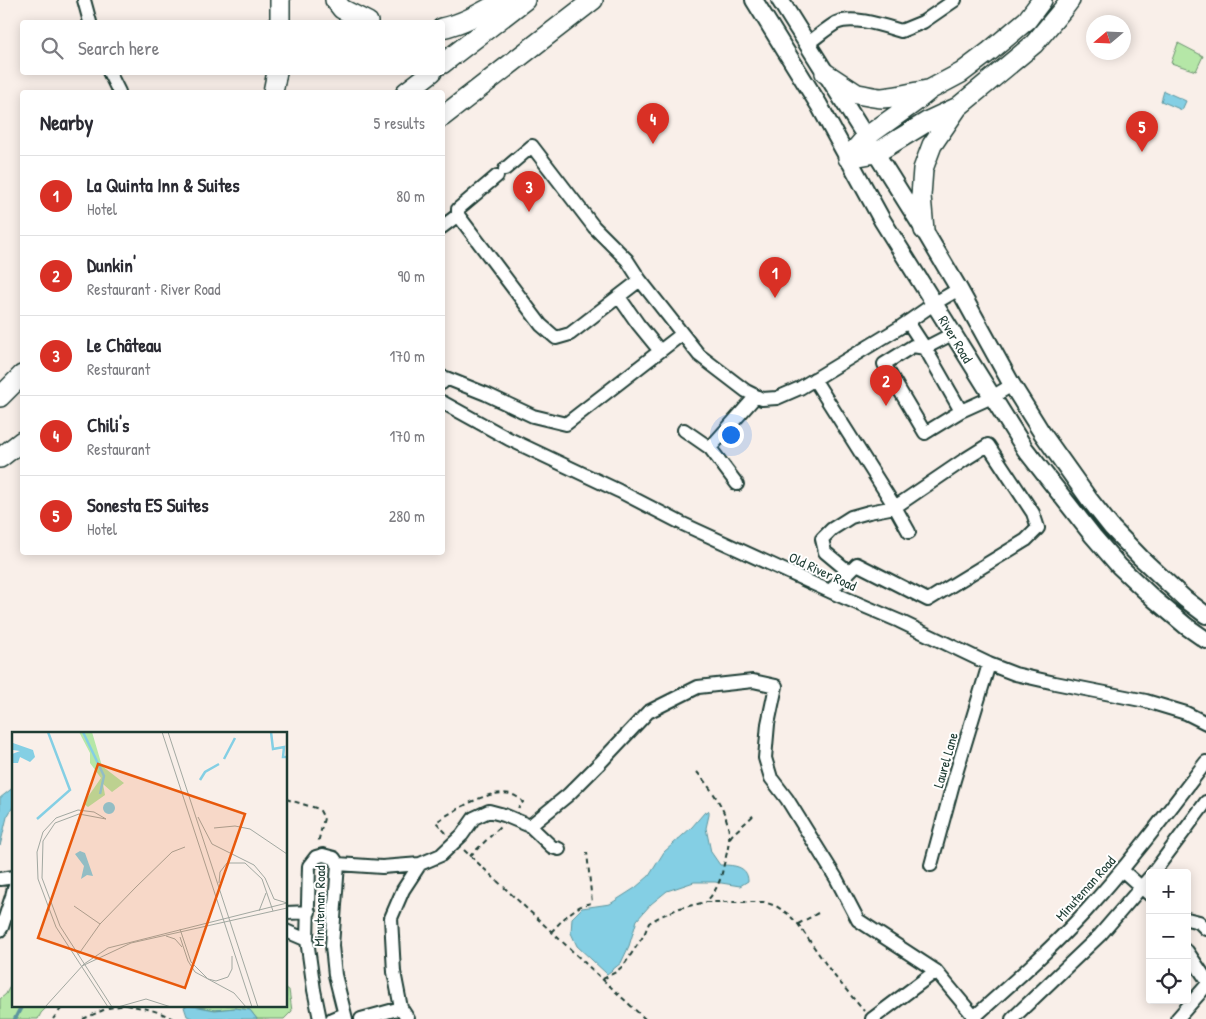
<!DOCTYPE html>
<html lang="en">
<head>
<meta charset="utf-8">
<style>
	body { margin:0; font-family:"Patrick Hand",sans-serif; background:#f7f7f7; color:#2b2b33 }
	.controls { position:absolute; right:15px; bottom:15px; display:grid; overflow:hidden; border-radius:5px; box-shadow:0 2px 12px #0003 }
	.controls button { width:45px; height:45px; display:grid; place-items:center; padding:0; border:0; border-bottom:1px solid #e1e1e2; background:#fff; color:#2b2b33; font:25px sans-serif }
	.compass { position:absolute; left:1086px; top:15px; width:45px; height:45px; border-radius:50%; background:#fff; box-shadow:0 2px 12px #0003; rotate:251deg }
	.you { position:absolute; left:730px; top:434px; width:18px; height:18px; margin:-12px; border:4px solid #fff; border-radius:50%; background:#1a73e8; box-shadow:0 0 0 8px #1a73e833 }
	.badge { display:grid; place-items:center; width:32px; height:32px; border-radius:50%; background:#d93025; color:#fff; font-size:16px; font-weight:700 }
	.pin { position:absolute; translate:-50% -41px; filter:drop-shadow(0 1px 2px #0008) }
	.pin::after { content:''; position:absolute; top:26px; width:18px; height:15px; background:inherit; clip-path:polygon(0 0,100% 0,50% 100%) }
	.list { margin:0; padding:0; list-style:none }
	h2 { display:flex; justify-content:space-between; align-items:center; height:65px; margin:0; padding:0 20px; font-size:21px }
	h2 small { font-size:16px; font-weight:400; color:#7c7c81 }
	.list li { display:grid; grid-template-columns:32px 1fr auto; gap:15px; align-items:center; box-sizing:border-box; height:80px; padding:0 20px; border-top:1px solid #e1e1e2 }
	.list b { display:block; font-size:19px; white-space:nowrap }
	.list p { margin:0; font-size:16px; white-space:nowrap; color:#7c7c81 }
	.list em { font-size:16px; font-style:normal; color:#7c7c81 }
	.icon { flex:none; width:28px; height:28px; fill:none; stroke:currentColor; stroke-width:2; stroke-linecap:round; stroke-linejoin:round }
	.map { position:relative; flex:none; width:1206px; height:1019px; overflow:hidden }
	.search { position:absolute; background:#fff; box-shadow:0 2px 12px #0003; left:20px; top:20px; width:425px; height:55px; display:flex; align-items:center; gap:12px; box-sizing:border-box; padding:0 18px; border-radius:5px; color:#7c7c81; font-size:19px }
	.panel { position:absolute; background:#fff; box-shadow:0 2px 12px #0003; left:20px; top:90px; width:425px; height:465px; border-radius:5px }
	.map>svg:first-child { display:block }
	.green { fill:#b5e7a7; stroke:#6a926e }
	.water { fill:#84cfe4; stroke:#5c959e }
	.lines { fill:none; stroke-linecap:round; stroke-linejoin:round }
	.stream { stroke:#5c959e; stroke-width:4 }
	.minor-casing { stroke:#1f3d34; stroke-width:16 }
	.major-casing { stroke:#1f3d34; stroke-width:20 }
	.highway-casing { stroke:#1f3d34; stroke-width:22 }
	.path { stroke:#1f3d34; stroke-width:2; stroke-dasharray:5 4; stroke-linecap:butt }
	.minor { stroke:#fff; stroke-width:12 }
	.major { stroke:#fff; stroke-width:16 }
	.highway { stroke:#fff; stroke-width:19 }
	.labels { text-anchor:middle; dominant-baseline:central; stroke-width:4; stroke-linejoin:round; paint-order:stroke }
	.street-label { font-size:14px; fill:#1f3d34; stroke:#fff }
	.inset-river { fill:none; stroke:#84cfe4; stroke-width:2.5 }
	.inset-road { fill:none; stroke:#a2a8a1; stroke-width:1 }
	.view { fill:#e8590c; fill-opacity:0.15; stroke:#e8590c; stroke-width:2.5 }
	.inset-edge { fill:none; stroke:#1f3d34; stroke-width:2.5 }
</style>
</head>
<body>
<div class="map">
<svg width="1206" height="1019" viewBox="0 0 1206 1019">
	<rect width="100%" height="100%" fill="#f9efe9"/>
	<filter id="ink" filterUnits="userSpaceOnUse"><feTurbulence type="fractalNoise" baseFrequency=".02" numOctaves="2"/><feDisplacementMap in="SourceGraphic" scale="10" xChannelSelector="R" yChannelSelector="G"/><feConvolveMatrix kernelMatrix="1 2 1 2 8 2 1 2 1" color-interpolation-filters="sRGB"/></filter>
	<g filter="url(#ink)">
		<path class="green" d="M1178 43 1203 56 1196 71 1171 63Z
			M14 978V1005H49L41 1013 38 1019H0V999L6 994Z
			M286 988 289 990 292 1011 284 1019H257L250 1010 235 1008 215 1010 190 1005H286Z"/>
		<path class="water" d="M1164 91 1186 101 1182 110 1161 101Z
			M14 787V805L7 817 0 846V798Z
			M709 811V815L706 828 711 852 720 865C731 865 748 865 748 881L740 886 715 882H694L667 891 651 904 637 920 629 946 621 963 607 974 577 946 571 933 572 918 582 908 610 904 635 888 649 876 664 852 692 827 704 813Z
			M188 1005 215 1010 235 1008 250 1010 257 1019H194L187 1016 184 1007Z"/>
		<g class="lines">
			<path class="stream" d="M15 1019 22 1005"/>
			<g class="minor-casing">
				<path id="minor" d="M84 0 90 22
					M807 44C816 38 827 28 836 23 853 15 884 26 901 31L923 22 955 0
					M109 72 119 92
					M505 169 532 146 594 227 627 260 640 280 699 355 746 391 762 399 777 398 800 388 899 328 935 303 959 289
					M497 176 458 209V215L541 325 556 338 570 334 640 280
					M442 227 458 215
					M619 297 638 324 660 351
					M908 322 925 348 913 346 884 364 925 433 961 411
					M954 333 925 348 961 411 992 397 1012 385
					M814 379 895 507 909 532
					M442 383 446 378 486 394 533 416 566 424 682 334
					M442 402 509 439 619 491 683 524 838 595 899 621 989 664 1015 674 1055 683 1146 701 1186 713 1206 723
					M684 430 710 448 756 396
					M710 448 737 484
					M830 591 857 564 928 600 1026 540 1038 528 1033 513 988 445 964 460 895 507 869 512 851 517 832 529 822 539 825 552 849 572
					M530 826 552 847 559 849
					M338 864 382 867 420 864 441 855 462 835 474 818 489 811 504 815 530 826 568 795 600 763 648 712 698 687 753 681 776 686 768 724 765 758 771 778 787 799 836 878 858 920 936 971 976 1019
					M931 865 954 780 989 664
					M1122 870 1150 895
					M1153 873 1206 802
					M0 879 14 877
					M286 913 309 912
					M1187 919 1199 922 1206 929
					M0 930 2 927 12 896 14 888
					M286 931 307 940
					M1187 951 1206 979
					M320 1019 314 990 307 940 309 866 316 857 323 855 334 858 338 864 332 946 335 975 346 1019
					M332 1019 344 1014
					M361 1019 401 1008
					M408 1019 401 1008 394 972 391 918 403 890 420 864
					M872 1019 936 971
					M972 1019C1011 984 1050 950 1086 911 1129 864 1167 813 1206 762
					M1012 1019 1100 935 1150 877
					M1177 1019 1206 986"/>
			</g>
			<g class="major-casing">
				<path id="major" d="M754 0 819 105 882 220 1025 449 1093 536 1119 566 1154 599 1186 626 1206 640
					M780 0 924 230 959 289 1012 385 1042 433 1089 499 1112 528 1141 558 1185 599 1206 615"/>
			</g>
			<g class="highway-casing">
				<path id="highway" d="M280 0V22
					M335 0 342 9 368 22
					M442 28C465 23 484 11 504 0
					M442 64 525 0
					M825 73 857 94C865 95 874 98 882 98 897 97 912 93 927 90
					M273 92 277 72
					M406 92 432 72
					M442 117 593 0
					M848 158 876 153 930 120 958 107 1034 44 1064 8 1070 0
					M848 158 866 137 915 102 931 89 961 73 990 51 1027 20 1042 0
					M924 230 921 196 923 169 932 145 958 107
					M0 397 22 375
					M0 458 22 441"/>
			</g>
			<path class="path" d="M697 772C713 791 731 815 729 841 728 849 726 857 724 864 721 880 717 890 706 902
				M286 799 319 809 324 818 318 843
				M446 833 436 822C454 811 496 783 517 797 520 798 521 801 523 802L518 808
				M730 838 732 835 755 814
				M464 850 645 1019
				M470 856 501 826
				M798 924 818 913
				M551 932C563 920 574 905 592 903L587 852
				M603 979 616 972 624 965 644 935 649 923 661 916 680 908 706 902H764L776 906 788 914 798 924 832 973 864 1011
				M126 1005C144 1008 157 1010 173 1019
				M53 1019 64 1005
				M83 1019 108 1008 126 1005"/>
			<use href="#minor" class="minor"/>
			<use href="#major" class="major"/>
			<use href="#highway" class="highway"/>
		</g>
	</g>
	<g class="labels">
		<g class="street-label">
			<text transform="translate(956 339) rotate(59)">River Road</text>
			<text transform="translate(823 571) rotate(25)">Old River Road</text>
			<text transform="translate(945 760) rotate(-74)">Laurel Lane</text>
			<text transform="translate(1085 888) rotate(-48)">Minuteman Road</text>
			<text transform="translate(319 906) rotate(-89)">Minuteman Road</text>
		</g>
	</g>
	<g transform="translate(12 732)">
		<rect width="275" height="275" fill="#f9efe9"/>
		<path d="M67 0H80L90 34 112 51 100 60 91 52 93 63 76 75 72 72 73 69 89 46 78 31V21Z" fill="#b5e7a7"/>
		<path d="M1 11 21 18 23 25 18 30 8 25 6 31H1L0 22 8 19 1 18ZM91 76a6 6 0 1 1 12 0a6 6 0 1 1-12 0ZM68 119 73 121 81 144 75 143 69 147 72 134 63 122Z" fill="#84cfe4"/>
		<path class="inset-river" d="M71 0 92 44 88 62M259 0 261 17 272 15 271 25H275M212 27 223 6M188 48 193 40 207 32M25 87 58 58 36 0"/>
		<path class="inset-road" d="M150 0 240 275M156 0 246 275M186 85 200 112 242 133 253 146 262 167 275 171M202 96 223 94 238 97 275 122M207 151 208 140 215 131H233L250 147 261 179M62 174 88 192M247 179 254 161M168 197 179 230 196 247 204 249 216 245 220 237V224M154 204 163 207 170 215M168 205 176 229 183 240 222 261 234 275M66 223 88 192 124 155 160 120 173 115M70 234 119 211 275 176M33 275 72 232 96 216 275 171M96 275 44 195 26 147 25 120 31 100 44 86 66 78 82 80 94 87 67 82 43 91 31 109 30 146 48 194 100 275M106 275 134 267 159 275"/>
		<path class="view" d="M86 32 233 82 173 256 26 206Z"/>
		<rect width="275" height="275" class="inset-edge"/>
	</g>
</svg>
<div class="controls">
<button>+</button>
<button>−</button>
<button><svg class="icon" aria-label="locate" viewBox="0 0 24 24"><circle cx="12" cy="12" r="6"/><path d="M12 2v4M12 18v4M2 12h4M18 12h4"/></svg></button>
</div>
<svg class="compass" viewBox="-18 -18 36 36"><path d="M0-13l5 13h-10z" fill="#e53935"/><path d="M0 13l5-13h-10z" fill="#7c7c81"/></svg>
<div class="you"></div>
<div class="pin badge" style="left:775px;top:298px">1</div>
<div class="pin badge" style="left:886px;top:406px">2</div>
<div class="pin badge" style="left:529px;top:212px">3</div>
<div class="pin badge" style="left:653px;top:144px">4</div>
<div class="pin badge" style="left:1142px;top:152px">5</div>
<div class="search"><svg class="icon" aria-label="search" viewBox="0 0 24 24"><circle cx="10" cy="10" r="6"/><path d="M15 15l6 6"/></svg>Search here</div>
<section class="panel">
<h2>Nearby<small>5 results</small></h2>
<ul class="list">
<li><span class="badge">1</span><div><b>La Quinta Inn &amp; Suites</b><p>Hotel</p></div><em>80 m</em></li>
<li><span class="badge">2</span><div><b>Dunkin'</b><p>Restaurant · River Road</p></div><em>90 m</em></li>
<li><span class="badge">3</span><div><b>Le Château</b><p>Restaurant</p></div><em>170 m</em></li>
<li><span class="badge">4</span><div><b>Chili's</b><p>Restaurant</p></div><em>170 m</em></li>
<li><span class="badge">5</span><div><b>Sonesta ES Suites</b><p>Hotel</p></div><em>280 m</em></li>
</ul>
</section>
</div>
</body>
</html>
